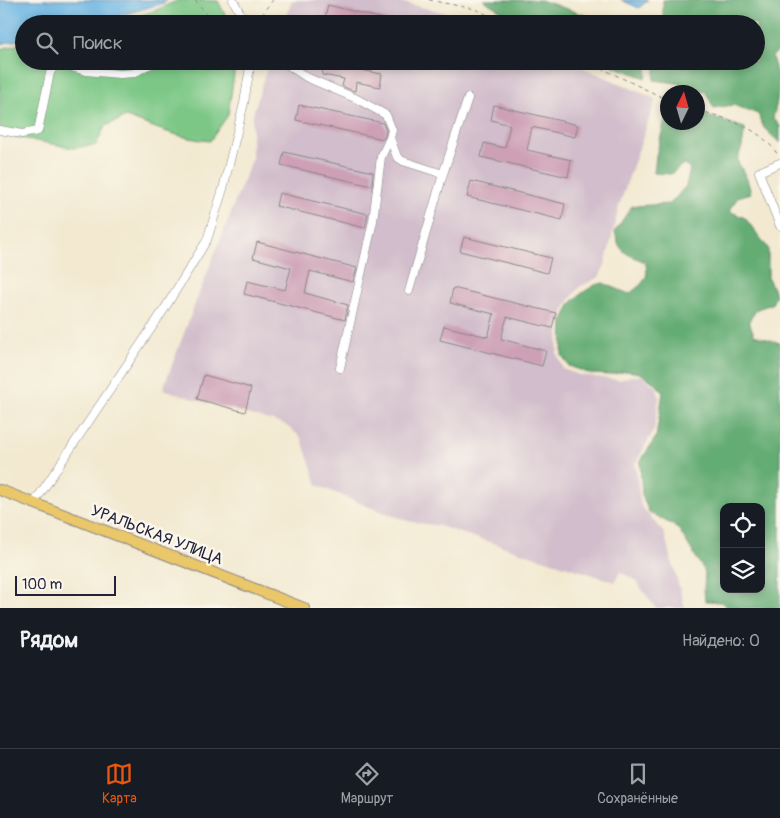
<!DOCTYPE html>
<html lang="ru">
<head>
<meta charset="utf-8">
<style>
	body { margin:0; font-family:Pangolin,sans-serif; background:#242831; color:#f1f3f6 }
	.controls { position:absolute; right:15px; bottom:15px; display:grid; overflow:hidden; border-radius:10px; box-shadow:0 2px 8px #0003 }
	.controls button { width:45px; height:45px; display:grid; place-items:center; padding:0; border:0; border-bottom:1px solid #363941; background:#171b24; color:#f1f3f6; font:25px sans-serif }
	.compass { position:absolute; left:660px; top:85px; width:45px; height:45px; border-radius:50%; background:#171b24; box-shadow:0 2px 8px #0003; rotate:5deg }
	.scale { position:absolute; left:15px; bottom:12px; width:101px; box-sizing:border-box; padding-left:5px; border:2px solid #22223b; border-top:0; font-size:14px; line-height:18px; white-space:nowrap; color:#22223b; -webkit-text-stroke:4px #fbf7ec; paint-order:stroke }
	.list { margin:0; padding:0; list-style:none }
	h2 { display:flex; justify-content:space-between; align-items:center; height:65px; margin:0; padding:0 20px; font-size:21px }
	h2 small { font-size:16px; font-weight:400; color:#9ea1a6 }
	.icon { flex:none; width:28px; height:28px; fill:none; stroke:currentColor; stroke-width:2; stroke-linecap:round; stroke-linejoin:round }
	.map { position:relative; flex:none; width:780px; height:608px; overflow:hidden }
	.search { position:absolute; background:#171b24; box-shadow:0 2px 8px #0003; left:15px; right:15px; top:15px; height:55px; display:flex; align-items:center; gap:12px; box-sizing:border-box; padding:0 18px; border-radius:28px; color:#9ea1a6; font-size:19px }
	.sheet { height:140px; background:#171b24 }
	nav { display:flex; justify-content:space-around; align-items:center; box-sizing:border-box; height:70px; border-top:1px solid #363941; background:#171b24; font-size:14px; color:#9ea1a6 }
	nav a { display:grid; justify-items:center; gap:2px }
	nav .on { color:#ea580c }
	.map>svg:first-child { display:block }
	.industrial { fill:#d1bdcb }
	.green { fill:#7bc786; stroke:#4e7460 }
	.forest { fill:#64ac73; stroke:#436757; fill-rule:evenodd }
	.water { fill:#69b4e2; stroke:#466b8e }
	.building { fill:#cda0b6 }
	.lines { fill:none; stroke-linecap:round; stroke-linejoin:round }
	.minor-casing { stroke:#8a8686; stroke-width:9 }
	.major-casing { stroke:#8a8686; stroke-width:12 }
	.path { stroke:#8a8686; stroke-width:1; stroke-dasharray:4 4; stroke-linecap:butt }
	.minor { stroke:#fff; stroke-width:8 }
	.major { stroke:#eac769; stroke-width:10 }
	.labels { text-anchor:middle; dominant-baseline:central; stroke-width:5; stroke-linejoin:round; paint-order:stroke }
	.street-label { font-size:16px; fill:#22223b; stroke:#fbf7ec }
</style>
</head>
<body>
<div class="map">
<svg width="780" height="608" viewBox="0 0 780 608">
	<rect width="100%" height="100%" fill="#fbf7ec"/>
	<filter id="ink" filterUnits="userSpaceOnUse"><feTurbulence type="fractalNoise" baseFrequency=".02" numOctaves="2"/><feDisplacementMap in="SourceGraphic" scale="10" xChannelSelector="R" yChannelSelector="G"/><feConvolveMatrix kernelMatrix="1 2 1 2 8 2 1 2 1" color-interpolation-filters="sRGB"/></filter>
	<filter id="wash" filterUnits="userSpaceOnUse"><feTurbulence type="fractalNoise" baseFrequency=".0096" numOctaves="4" result="noise"/><feDisplacementMap in="SourceGraphic" scale="20" xChannelSelector="R" yChannelSelector="G"/><feGaussianBlur stdDeviation="1.12" result="paint"/><feColorMatrix in="noise" values="0 0 0 0 0 0 0 0 0 0 0 0 0 0 0 0 0 1.4 0 .05"/><feComposite in="paint" operator="in"/></filter>
	<g filter="url(#wash)">
		<rect width="100%" height="100%" fill="#f2e9d0"/>
		<path class="industrial" d="M292 0H392L454 15 477 24H283Z
			M269 61H567L656 99 619 206 605 265 599 277 579 287 569 301 564 310 559 326 557 354 563 369 579 375 620 380 631 376H642L657 388 659 398 654 430 635 464 641 506 664 533 685 608H656L635 580 620 572 615 582 439 526 408 521 369 507 317 485 301 437 284 424 193 399 163 389 198 296 252 159V118Z"/>
		<path class="green" d="M179 0 218 1 230 24H107L151 12Z
			M24 43V61H236L228 115 210 141C181 139 154 127 126 117L105 126 96 145 73 148 0 134V49Z"/>
		<path class="forest" d="M483 0H541L611 24H530L508 15Z
			M663 0H780V48L772 57C780 82 780 93 773 118L780 126V143L764 128 758 114 733 105 714 108 705 91 676 83 654 80 656 61H756V24H661L663 17Z
			M605 61H648L646 78 616 67Z
			M667 105 668 122H698V113L745 128 742 147 737 160 747 179 751 193 738 197 729 211 745 218 768 248V278L776 295 772 304 757 309 749 321 754 335 780 343V608H728L721 602 705 601 704 589 705 572 678 528 649 512 642 495 640 462 656 437 663 392 656 384 640 373 627 371 609 375 591 374 569 366 562 355 563 320 571 303 582 293 595 285 603 283 629 294C642 284 651 278 645 262 625 253 619 253 615 231L632 206 670 204 686 186 690 169 683 164 671 174 654 173 656 156 667 112ZM724 507H761V589H724Z"/>
		<path class="water" d="M0 0H168L164 3 90 24H24V39L0 44Z
			M621 0H648L639 8Z"/>
		<g id="blocks">
			<path class="building" d="M328 5 396 22V24H347L325 18Z
				M324 63 382 74 380 87 356 82 355 91 351 90 342 86 344 79 322 75Z
				M299 105 383 123 386 130 385 136 383 139 296 120Z
				M494 105 578 125 575 137 532 127 527 150 571 160 568 177 481 157 484 143 505 148 510 125 491 120Z
				M284 152 373 172 372 186 281 165Z
				M471 181 565 204 562 220 467 197Z
				M279 193 368 214 365 228 276 206Z
				M464 237 551 258 547 273 460 251Z
				M257 242 357 268 353 282 310 271 305 293 348 305 345 320 244 294 247 281 285 290 291 268 253 258Z
				M453 288 556 313 552 328 507 317 501 339 546 351 542 366 440 340 444 326 488 337 494 314 450 303Z
				M204 375 251 388 245 412 197 399Z"/>
		</g>
	</g>
	<g filter="url(#ink)">
		<use href="#blocks" fill-opacity="0" stroke="#8a8686" stroke-width="1"/>
		<g class="lines">
			<g class="minor-casing">
				<path id="minor" d="M233 0 246 24
					M282 61 306 77 357 99 386 115 392 130 390 138 381 157 373 221 340 368
					M0 130 22 134 38 131 50 73 56 63 86 71 120 74 134 73 144 67 159 61
					M390 138 397 157 403 161 443 174
					M780 163 759 172 780 226
					M409 291 443 174 468 98
					M34 503 165 308 207 240 223 189 244 103 251 61"/>
			</g>
			<g class="major-casing">
				<path id="major" d="M0 490 304 608"/>
			</g>
			<path class="path" d="M195 0 215 24
				M429 0 475 9 507 24
				M262 24 264 11 273 0
				M586 61 668 100
				M698 110C729 120 759 126 778 155"/>
			<use href="#minor" class="minor"/>
			<use href="#major" class="major"/>
		</g>
	</g>
	<g class="labels">
		<g class="street-label">
			<text transform="translate(157 535) rotate(21)">УРАЛЬСКАЯ УЛИЦА</text>
		</g>
	</g>
</svg>
<div class="controls">
<button><svg class="icon" aria-label="locate" viewBox="0 0 24 24"><circle cx="12" cy="12" r="6"/><path d="M12 2v4M12 18v4M2 12h4M18 12h4"/></svg></button>
<button><svg class="icon" aria-label="layers" viewBox="0 0 24 24"><path d="M12 4l9 5-9 5-9-5zM3 14l9 5 9-5"/></svg></button>
</div>
<svg class="compass" viewBox="-18 -18 36 36"><path d="M0-13l5 13h-10z" fill="#e53935"/><path d="M0 13l5-13h-10z" fill="#9ea1a6"/></svg>
<div class="scale">100 m</div>
<div class="search"><svg class="icon" aria-label="search" viewBox="0 0 24 24"><circle cx="10" cy="10" r="6"/><path d="M15 15l6 6"/></svg>Поиск</div>
</div>
<section class="sheet">
<h2>Рядом<small>Найдено: 0</small></h2>
<ul class="list">
</ul>
</section>
<nav>
<a class="on"><svg class="icon" aria-label="map" viewBox="0 0 24 24"><path d="M3 6l6-2 6 2 6-2v14l-6 2-6-2-6 2zM9 4v14M15 6v14"/></svg>Карта</a>
<a><svg class="icon" aria-label="directions" viewBox="0 0 24 24"><path d="M12 3l9 9-9 9-9-9zM9 14v-3h6M13 9l2 2-2 2"/></svg>Маршрут</a>
<a><svg class="icon" aria-label="saved" viewBox="0 0 24 24"><path d="M7 4h10v16l-5-4-5 4z"/></svg>Сохранённые</a>
</nav>
</body>
</html>
